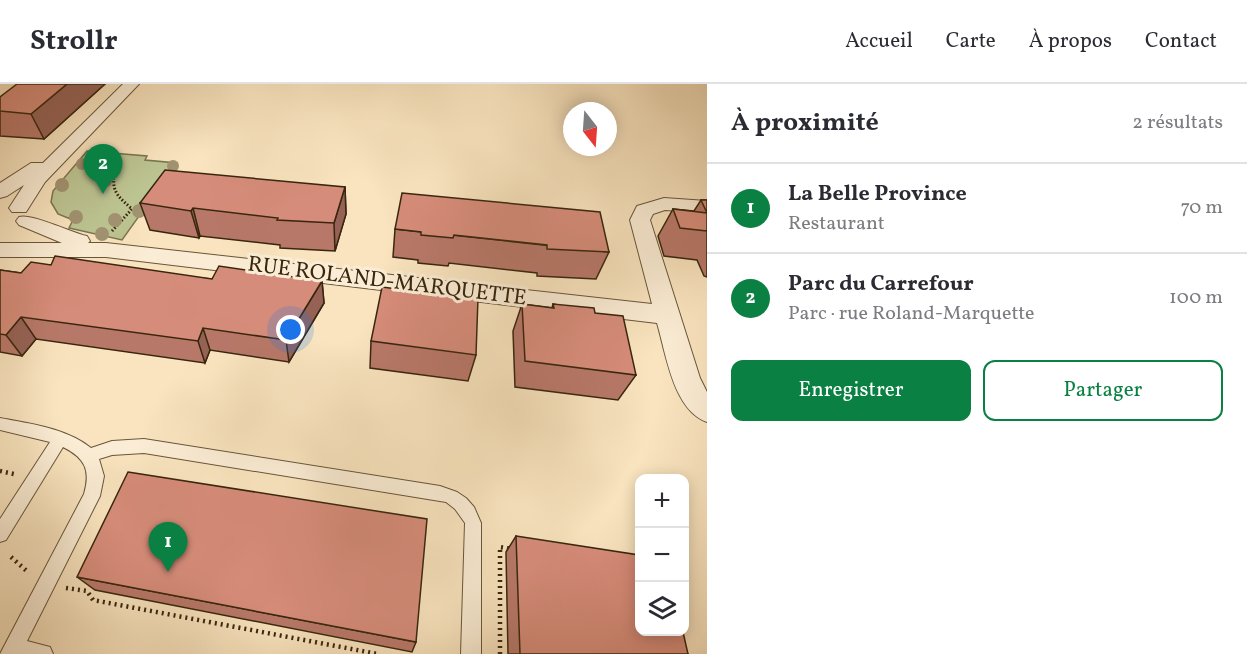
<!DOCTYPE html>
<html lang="fr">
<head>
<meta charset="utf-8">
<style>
	body { margin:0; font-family:Vollkorn,serif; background:#f7f7f7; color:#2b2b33 }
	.controls { position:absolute; right:18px; bottom:18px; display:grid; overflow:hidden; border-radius:12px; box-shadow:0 3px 15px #0003 }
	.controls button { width:54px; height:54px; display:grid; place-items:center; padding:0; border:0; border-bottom:2px solid #e1e1e2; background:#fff; color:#2b2b33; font:30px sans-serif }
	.compass { position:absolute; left:563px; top:18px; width:54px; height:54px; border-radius:50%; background:#fff; box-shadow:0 3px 15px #0003; rotate:163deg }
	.you { position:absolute; left:291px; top:246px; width:21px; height:21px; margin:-15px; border:4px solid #fff; border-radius:50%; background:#1a73e8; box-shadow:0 0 0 9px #1a73e833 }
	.badge { display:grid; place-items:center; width:39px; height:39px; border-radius:50%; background:#0b8043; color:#fff; font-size:20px; font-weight:700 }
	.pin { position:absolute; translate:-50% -50px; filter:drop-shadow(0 2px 3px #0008) }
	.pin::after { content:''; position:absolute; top:32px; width:21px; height:18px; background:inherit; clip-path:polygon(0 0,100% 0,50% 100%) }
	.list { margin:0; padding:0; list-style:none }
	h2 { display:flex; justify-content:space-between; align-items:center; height:78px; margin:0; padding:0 24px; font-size:26px }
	h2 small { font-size:20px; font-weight:400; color:#7c7c81 }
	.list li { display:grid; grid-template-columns:39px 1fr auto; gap:18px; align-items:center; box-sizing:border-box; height:90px; padding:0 24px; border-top:2px solid #e1e1e2 }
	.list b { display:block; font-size:22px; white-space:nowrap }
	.list p { margin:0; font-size:20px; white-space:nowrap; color:#7c7c81 }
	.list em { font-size:20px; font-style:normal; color:#7c7c81 }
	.actions { display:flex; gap:12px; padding:18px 24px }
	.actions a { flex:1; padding:14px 0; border:2px solid #0b8043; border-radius:12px; text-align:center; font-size:21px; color:#0b8043 }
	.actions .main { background:#0b8043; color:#fff }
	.icon { flex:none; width:33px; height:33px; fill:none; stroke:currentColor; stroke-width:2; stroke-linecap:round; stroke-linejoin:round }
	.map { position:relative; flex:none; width:707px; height:570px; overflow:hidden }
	header { display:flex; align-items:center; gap:36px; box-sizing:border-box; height:84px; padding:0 30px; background:#fff; border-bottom:2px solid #e1e1e2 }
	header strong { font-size:28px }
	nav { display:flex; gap:33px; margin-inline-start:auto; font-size:21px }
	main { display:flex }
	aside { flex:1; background:#fff }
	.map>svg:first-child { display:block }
	.green { fill:#bcc492; stroke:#7a7550; stroke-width:1.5 }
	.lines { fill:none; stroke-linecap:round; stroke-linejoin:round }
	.lane-casing { stroke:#68563a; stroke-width:2 }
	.street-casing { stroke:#68563a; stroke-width:2 }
	.path-far2 { stroke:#38260e; stroke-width:2; stroke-dasharray:1 1.5; stroke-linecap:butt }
	.path-far1 { stroke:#38260e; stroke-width:3; stroke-dasharray:1.5 2; stroke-linecap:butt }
	.path { stroke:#38260e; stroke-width:4.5; stroke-dasharray:2 4; stroke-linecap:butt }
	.lane { fill:#fbedd5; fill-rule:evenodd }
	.street { fill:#fbedd5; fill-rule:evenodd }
	.tree { fill:#a19270 }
	.wall { fill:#b87869; stroke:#38260e; stroke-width:1.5 }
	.shaded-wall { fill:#966255; stroke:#38260e; stroke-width:1.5 }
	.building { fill:#d68c7a; stroke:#38260e; stroke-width:1.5 }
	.labels { text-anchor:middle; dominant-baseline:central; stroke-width:6; stroke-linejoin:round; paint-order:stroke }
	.street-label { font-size:22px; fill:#38260e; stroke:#fbedd5 }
</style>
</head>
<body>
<header>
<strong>Strollr</strong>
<nav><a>Accueil</a><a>Carte</a><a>À propos</a><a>Contact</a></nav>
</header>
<main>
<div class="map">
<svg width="707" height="570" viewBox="0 0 707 570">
	<rect width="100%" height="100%" fill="#f9e4bf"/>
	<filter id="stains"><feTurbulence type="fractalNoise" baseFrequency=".00333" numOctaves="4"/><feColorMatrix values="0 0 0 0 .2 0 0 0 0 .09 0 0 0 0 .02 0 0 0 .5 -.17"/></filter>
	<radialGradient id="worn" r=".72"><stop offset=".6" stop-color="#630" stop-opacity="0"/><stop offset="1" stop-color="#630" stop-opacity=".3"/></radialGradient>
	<path class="green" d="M87 67 147 72 145 76 177 79 122 156 69 144 73 136 58 130 51 118 53 107Z"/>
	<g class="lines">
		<g class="lane-casing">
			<path id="lane" d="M0 334C31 340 66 344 91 364L112 357 144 355 440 402 457 408 466 414 474 423 481 439V570H461L465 439 455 425 446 418 144 369 112 371 99 375 104 392 100 412 27 557 50 563 53 570H0L84 410C91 386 85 374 63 363L6 456 0 458V435L50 358 0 346Z"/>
		</g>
		<g class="street-casing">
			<path id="street" d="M123 0H139L45 98 26 128H12L9 124 24 101 7 112 0 114V99L31 79H43Z
				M664 114 707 117V129L665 126 653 130 650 136 700 294 707 308V338C673 326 666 269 657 239L106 173H0V159H62L19 141 16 137 19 133C31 129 70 148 87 152L90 157 88 159H106L652 220 630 136 637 122Z"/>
		</g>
		<path class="path-far2" d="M83 76 111 78 115 81 114 96"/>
		<path class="path-far1" d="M112 147 132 125C122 116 112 109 114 95"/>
		<path class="path" d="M0 387 14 390
			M11 473 29 489
			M66 504 87 507 93 516 378 570
			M500 570V463L512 465"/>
		<use href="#lane" class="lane"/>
		<use href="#street" class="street"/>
	</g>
	<g class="tree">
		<circle cx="82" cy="80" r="6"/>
		<circle cx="173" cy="82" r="6"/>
		<circle cx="106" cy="97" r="6"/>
		<circle cx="62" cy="101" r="7"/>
		<circle cx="139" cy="127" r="7"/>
		<circle cx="76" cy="133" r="7"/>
		<circle cx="115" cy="136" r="7"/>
		<circle cx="102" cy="150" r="7"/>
	</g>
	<path class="wall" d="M105 0 44 55 0 52V13Z
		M345 103 346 130 335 167 280 164V161L200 152 199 154 150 146 140 119Z
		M701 116H707V193L704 192 697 176 664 172 658 152 673 125 694 127Z
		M395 145 609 168 596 195 537 192V189L449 179 448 182 418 179V176L393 173Z
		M51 181 212 195 322 197 324 219 289 278 210 266 205 279 36 255 22 272 0 268V186L21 189Z
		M448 211 476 271 468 297 370 284 371 257Z
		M522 220 552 224 553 220 595 229 636 291 618 316 515 303 513 247Z
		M516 452 688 570H508L506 468Z
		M77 493 416 558 412 568 95 506Z"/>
	<path class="shaded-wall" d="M67 0H105L44 55 31 30Z
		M345 103 346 130 335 167 334 139Z
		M193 124 200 152 199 154 191 127Z
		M322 197 324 219 289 278 286 256Z
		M21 233 36 255 22 272 6 251Z
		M203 244 210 266 205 279 198 257Z"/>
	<path class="building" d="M17 0H67L31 30 0 27V13Z
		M165 86 345 103 334 139 277 136 278 134 193 124 191 127 140 119Z
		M402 109 600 128 609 168 547 165V161L454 151 453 154 421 151V148L395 145Z
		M701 116H707V147L680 144 673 125 707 129Z
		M55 172 212 195 219 182 322 197 286 256 203 244 198 257 21 233 6 251 0 250V186L21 189 31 178 51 181Z
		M382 203 412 207V203L448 207V211L478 214 476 271 371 257Z
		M522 220 554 224 553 220 594 224 595 229 623 232 636 291 525 277Z
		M128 388 427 435 416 558 77 493Z
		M516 452 639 471V548H683L688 570H520Z"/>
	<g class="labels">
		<g class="street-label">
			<text transform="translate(387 198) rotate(7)">RUE ROLAND-MARQUETTE</text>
		</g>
	</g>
	<rect width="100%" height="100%" filter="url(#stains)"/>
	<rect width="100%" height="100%" fill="url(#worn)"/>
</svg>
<div class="controls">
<button>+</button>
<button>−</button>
<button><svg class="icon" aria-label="layers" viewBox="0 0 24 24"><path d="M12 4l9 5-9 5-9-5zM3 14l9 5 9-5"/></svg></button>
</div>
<svg class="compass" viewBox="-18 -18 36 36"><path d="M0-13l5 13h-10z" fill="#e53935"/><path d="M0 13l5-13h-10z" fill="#7c7c81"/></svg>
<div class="you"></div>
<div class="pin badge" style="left:168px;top:488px">1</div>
<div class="pin badge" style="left:103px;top:110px">2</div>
</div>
<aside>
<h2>À proximité<small>2 résultats</small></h2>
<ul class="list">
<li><span class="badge">1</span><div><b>La Belle Province</b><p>Restaurant</p></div><em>70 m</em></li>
<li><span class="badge">2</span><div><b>Parc du Carrefour</b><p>Parc · rue Roland-Marquette</p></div><em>100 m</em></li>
</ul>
<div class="actions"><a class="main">Enregistrer</a><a>Partager</a></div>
</aside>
</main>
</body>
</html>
